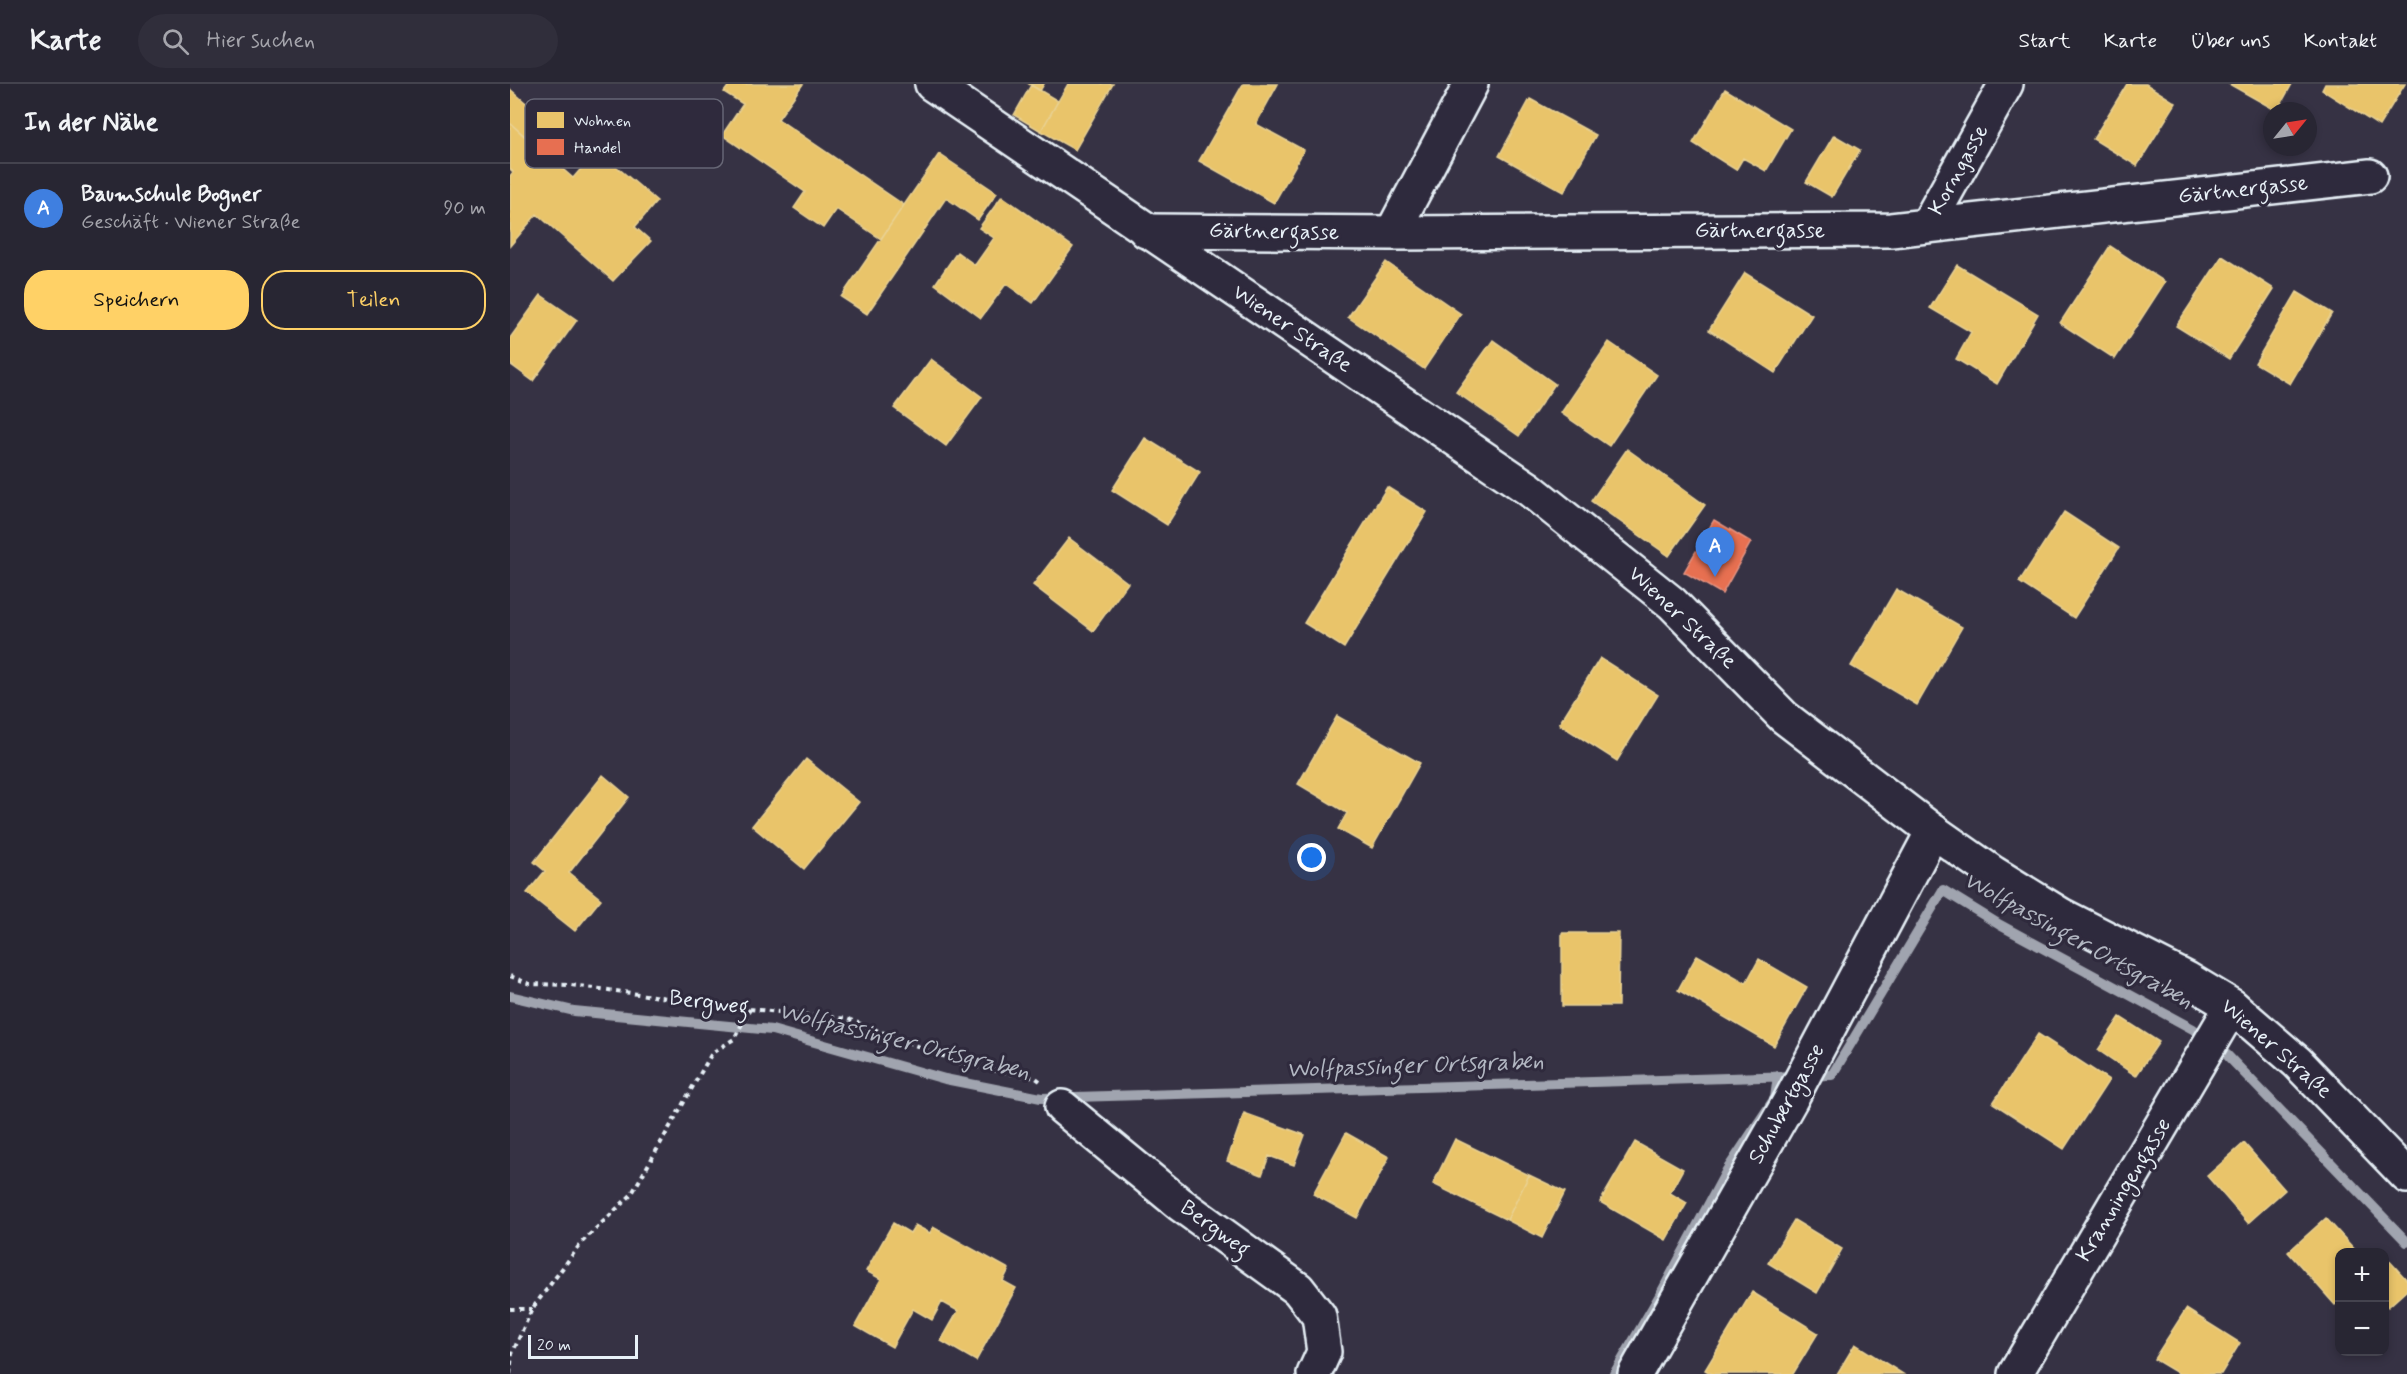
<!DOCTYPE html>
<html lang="de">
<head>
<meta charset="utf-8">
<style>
	body { margin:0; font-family:Mynerve,sans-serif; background:#302e3b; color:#f1f3f6 }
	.controls { position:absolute; right:18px; bottom:18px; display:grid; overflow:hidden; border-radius:12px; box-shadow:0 3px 9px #0003 }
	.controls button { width:54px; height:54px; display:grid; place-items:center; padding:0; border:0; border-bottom:2px solid #44434e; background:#282633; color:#f1f3f6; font:30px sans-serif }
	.compass { position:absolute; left:1753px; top:18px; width:54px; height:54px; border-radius:50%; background:#282633; box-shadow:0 3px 9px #0003; rotate:60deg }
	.scale { position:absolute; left:18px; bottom:15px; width:110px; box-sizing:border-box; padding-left:6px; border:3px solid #e8f1f8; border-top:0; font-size:16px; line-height:21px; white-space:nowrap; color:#e8f1f8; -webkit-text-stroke:4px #2f2a3d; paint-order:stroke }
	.you { position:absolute; left:802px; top:774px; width:21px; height:21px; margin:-15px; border:4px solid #fff; border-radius:50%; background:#1a73e8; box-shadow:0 0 0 9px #1a73e833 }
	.badge { display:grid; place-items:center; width:39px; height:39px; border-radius:50%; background:#ffd166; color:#fff; font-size:20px; font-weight:700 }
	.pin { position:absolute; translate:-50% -50px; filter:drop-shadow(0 2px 3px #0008) }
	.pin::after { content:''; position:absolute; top:32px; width:21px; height:18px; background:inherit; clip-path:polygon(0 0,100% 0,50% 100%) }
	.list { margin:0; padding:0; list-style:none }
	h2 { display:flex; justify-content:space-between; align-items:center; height:78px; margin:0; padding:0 24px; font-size:26px }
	h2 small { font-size:20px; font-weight:400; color:#a5a5ac }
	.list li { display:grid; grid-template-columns:39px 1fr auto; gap:18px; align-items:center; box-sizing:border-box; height:90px; padding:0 24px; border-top:2px solid #44434e }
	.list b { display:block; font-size:22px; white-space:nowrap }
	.list p { margin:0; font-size:20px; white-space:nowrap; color:#a5a5ac }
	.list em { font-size:20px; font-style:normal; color:#a5a5ac }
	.actions { display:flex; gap:12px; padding:18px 24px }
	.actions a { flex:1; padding:14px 0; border:2px solid #ffd166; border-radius:24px; text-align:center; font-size:21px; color:#ffd166 }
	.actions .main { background:#ffd166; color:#111 }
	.icon { flex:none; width:33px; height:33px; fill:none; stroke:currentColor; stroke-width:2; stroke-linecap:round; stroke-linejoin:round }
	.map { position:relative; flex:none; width:1897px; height:1290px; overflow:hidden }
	header { display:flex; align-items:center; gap:36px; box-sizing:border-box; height:84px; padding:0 30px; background:#282633; border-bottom:2px solid #44434e }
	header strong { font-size:28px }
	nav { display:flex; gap:33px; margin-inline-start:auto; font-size:21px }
	.search { width:420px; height:54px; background:#302e3b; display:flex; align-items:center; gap:15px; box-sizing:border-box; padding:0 21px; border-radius:33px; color:#a5a5ac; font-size:22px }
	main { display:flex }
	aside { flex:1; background:#282633 }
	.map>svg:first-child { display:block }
	.homes { fill:#e9c46a; stroke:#e9d295; stroke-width:1.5 }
	.shops { fill:#e76f51; stroke:#e79683; stroke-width:1.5 }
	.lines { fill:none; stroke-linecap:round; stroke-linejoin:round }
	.stream { stroke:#a0a4af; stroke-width:10 }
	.minor-casing { stroke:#e8f1f8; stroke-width:38 }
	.secondary-casing { stroke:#e8f1f8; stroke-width:38 }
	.path { stroke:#e8f1f8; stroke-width:4; stroke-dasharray:4.5 4.5; stroke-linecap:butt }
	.minor { stroke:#2f2a3d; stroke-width:33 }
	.secondary { stroke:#2f2a3d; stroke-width:33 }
	.labels { text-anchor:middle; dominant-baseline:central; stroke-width:6; stroke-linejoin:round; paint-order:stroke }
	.street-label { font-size:22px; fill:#e8f1f8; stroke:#2f2a3d }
	.water-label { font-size:24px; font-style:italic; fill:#b2b7c2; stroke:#2f2a3d }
	.key { fill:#2f2a3d; stroke:#666675; stroke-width:1.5 }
	.key-label { font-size:16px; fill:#e8f1f8 }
</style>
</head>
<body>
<header>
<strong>Karte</strong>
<div class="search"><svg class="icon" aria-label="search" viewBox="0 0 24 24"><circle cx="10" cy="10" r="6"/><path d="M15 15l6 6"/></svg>Hier suchen</div>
<nav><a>Start</a><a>Karte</a><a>Über uns</a><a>Kontakt</a></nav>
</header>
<main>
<aside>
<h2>In der Nähe<small></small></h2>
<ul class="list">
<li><span class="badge" style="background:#3f7fe0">A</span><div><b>Baumschule Bogner</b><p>Geschäft · Wiener Straße</p></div><em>90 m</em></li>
</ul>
<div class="actions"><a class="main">Speichern</a><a>Teilen</a></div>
</aside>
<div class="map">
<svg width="1897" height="1290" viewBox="0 0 1897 1290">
	<rect width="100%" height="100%" fill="#363244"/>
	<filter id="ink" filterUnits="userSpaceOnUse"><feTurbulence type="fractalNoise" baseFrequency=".0167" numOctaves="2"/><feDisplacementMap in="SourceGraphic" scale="12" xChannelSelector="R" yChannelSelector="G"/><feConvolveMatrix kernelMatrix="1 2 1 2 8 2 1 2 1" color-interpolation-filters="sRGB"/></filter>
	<g filter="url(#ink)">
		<path class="homes" d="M220 0H293L268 35 394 121 371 155 326 125 313 144 284 124 295 108 212 51 233 20 214 8Z
			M519 0H534L530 7Z
			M558 0H603L565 66 531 47Z
			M733 0H768L746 40 794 66 764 119 689 77Z
			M1617 0H1636L1666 19 1627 82 1583 55Z
			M1719 0H1782L1767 27Z
			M1815 0H1895L1869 42 1812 6Z
			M521 1 548 17 531 47 504 31Z
			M0 5 31 32 14 52 0 39Z
			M1215 5 1281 45 1256 87 1233 74 1226 86 1183 59Z
			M1020 15 1086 51 1054 108 989 72Z
			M0 39 63 94 87 66 147 117 125 143 141 157 103 197 27 130 0 162V92L3 88 0 85Z
			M1324 51 1350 66 1322 113 1296 98Z
			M429 70 487 109 468 136 436 114 357 230 331 213Z
			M492 112 563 163 523 219 496 200 471 234 425 200 447 168 465 181 484 154 469 144Z
			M1600 162 1655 198 1605 275 1550 239Z
			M1712 172 1764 205 1719 275 1666 242Z
			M876 178 951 230 914 285 838 233Z
			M1447 181 1528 230 1487 300 1446 275 1461 248 1420 224Z
			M1235 189 1302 231 1265 289 1199 246Z
			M1787 208 1822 229 1780 300 1745 279Z
			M31 211 67 236 23 297 0 280V254Z
			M983 256 1045 300 1009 352 946 308Z
			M1099 258 1147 291 1099 362 1051 329Z
			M421 275 472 313 436 362 384 324Z
			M635 354 690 388 657 441 602 406Z
			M1117 365 1195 421 1159 472 1081 417Z
			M877 403 917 428 834 564 794 539Z
			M1554 428 1609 464 1564 534 1509 498Z
			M559 454 618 499 583 547 523 501Z
			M1386 505 1452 543 1407 621 1341 582Z
			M1090 574 1148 611 1107 677 1049 640Z
			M827 632 910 679 862 764 828 745 837 729 788 700Z
			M296 675 349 718 294 785 242 742Z
			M93 691 119 713 59 789 91 815 65 847 17 809 35 787 24 778Z
			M1052 849H1109L1108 922H1052Z
			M1187 871 1236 899 1249 875 1297 903 1264 962 1168 906Z
			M1610 933 1649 958 1626 992 1588 966Z
			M1528 950 1599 996 1554 1065 1483 1019Z
			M734 1029 795 1051 784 1081 759 1072 752 1091 717 1077Z
			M836 1049 879 1073 847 1134 803 1110Z
			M945 1055 1019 1091 997 1136 923 1100Z
			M1125 1058 1173 1085 1160 1109 1177 1119 1156 1156 1090 1118Z
			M1734 1059 1775 1106 1738 1139 1697 1092Z
			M1019 1091 1055 1108 1032 1154 997 1136Z
			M1816 1134 1847 1168H1830V1217L1825 1221 1778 1168Z
			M1284 1136 1332 1165 1307 1209 1258 1179Z
			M383 1139 400 1149 405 1141 420 1149 423 1143 499 1185 493 1197 506 1204 466 1277 431 1257 448 1227 432 1218 422 1236 403 1225 382 1263 345 1242 371 1195 356 1187Z
			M1875 1172 1897 1196V1206L1878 1223 1874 1220Z
			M1242 1208 1308 1249 1283 1290H1202L1195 1286Z
			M1676 1225 1730 1259 1711 1290H1669L1644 1275Z
			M1345 1260 1393 1290H1327Z"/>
		<path class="shops" d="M1204 436 1241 458 1212 510 1174 488Z"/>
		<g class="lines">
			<path class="stream" d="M0 912 64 927 262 946 435 995 531 1014 1322 991 1433 806 1490 841 1683 945 1717 971 1897 1158
				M1104 1290 1150 1211 1217 1086 1265 1014 1268 992"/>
			<g class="minor-casing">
				<path id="minor" d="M1418 140 1496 0
					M636 147 882 149 1381 146 1860 92
					M882 149 961 0
					M552 1023 670 1120 788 1205 809 1232 814 1268 804 1290
					M1125 1290 1281 1015 1423 747
					M1505 1290 1722 922"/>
			</g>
			<g class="secondary-casing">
				<path id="secondary" d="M422 0 1019 405 1162 519 1274 633 1423 747 1483 789 1551 831 1677 895 1722 922 1787 978 1897 1092"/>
			</g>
			<path class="path" d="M0 892 20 900 61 901 240 925 338 935 456 981 526 994 530 997
				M0 1225H22
				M0 1290 2 1270 22 1225 72 1158 121 1111 202 969 224 955 240 925"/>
			<use href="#minor" class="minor"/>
			<use href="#secondary" class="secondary"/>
		</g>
	</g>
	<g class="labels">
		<g class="street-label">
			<text transform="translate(1449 86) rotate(-61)">Korngasse</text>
			<text transform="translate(1733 106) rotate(-6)">Gärtnergasse</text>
			<text x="1250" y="147">Gärtnergasse</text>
			<text transform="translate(764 148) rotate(1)">Gärtnergasse</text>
			<text transform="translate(782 245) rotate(34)">Wiener Straße</text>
			<text transform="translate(1172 534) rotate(43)">Wiener Straße</text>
			<text transform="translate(199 919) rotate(7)">Bergweg</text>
			<text transform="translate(1766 965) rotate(41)">Wiener Straße</text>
			<text transform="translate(1277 1020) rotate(-61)">Schubertgasse</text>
			<text transform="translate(1614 1106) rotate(-59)">Kranningengasse</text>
			<text transform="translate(705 1145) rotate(36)">Bergweg</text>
		</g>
		<g class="water-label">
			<text transform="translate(1568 857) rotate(29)">Wolfpassinger Ortsgraben</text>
			<text transform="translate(394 958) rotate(14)">Wolfpassinger Ortsgraben</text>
			<text transform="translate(905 982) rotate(-2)">Wolfpassinger Ortsgraben</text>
		</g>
	</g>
	<rect x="15" y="15" width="198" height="69" rx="9" class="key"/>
	<rect x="27" y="28" width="27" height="16" fill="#e9c46a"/>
	<rect x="27" y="55" width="27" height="16" fill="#e76f51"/>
	<g class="key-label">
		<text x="64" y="42">Wohnen</text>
		<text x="64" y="69">Handel</text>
	</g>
</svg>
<div class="controls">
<button>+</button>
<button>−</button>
</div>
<svg class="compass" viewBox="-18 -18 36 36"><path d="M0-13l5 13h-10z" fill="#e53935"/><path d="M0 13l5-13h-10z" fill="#a5a5ac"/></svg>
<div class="scale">20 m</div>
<div class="you"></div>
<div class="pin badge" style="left:1205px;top:493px;background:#3f7fe0">A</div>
</div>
</main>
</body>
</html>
